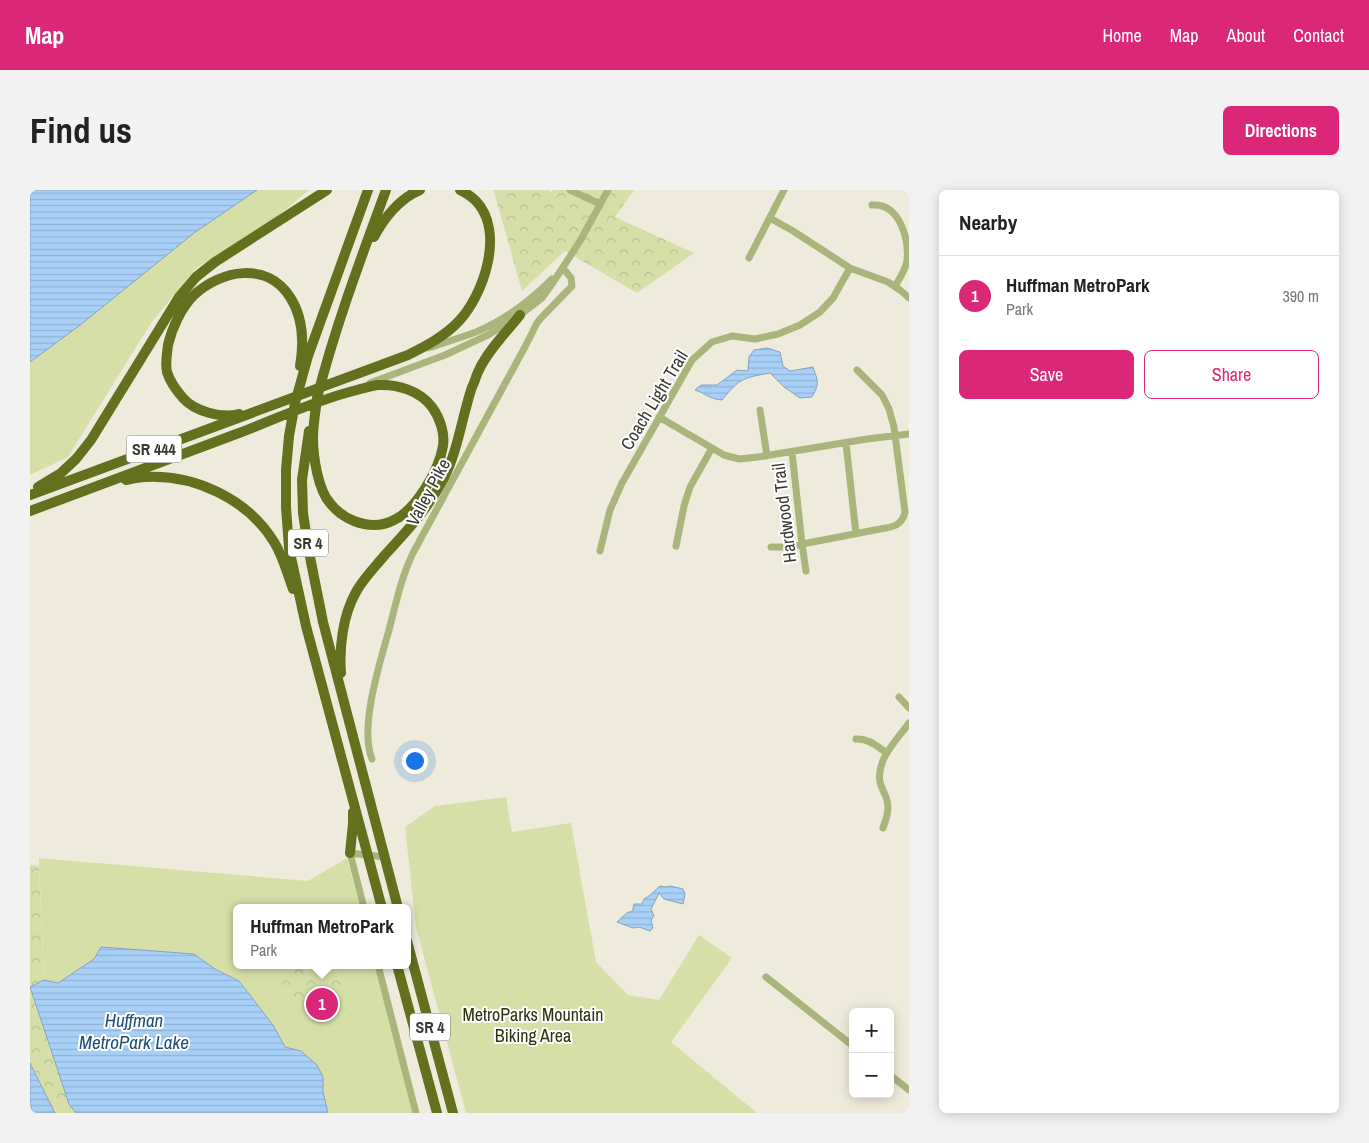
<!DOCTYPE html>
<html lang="en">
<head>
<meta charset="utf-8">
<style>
	body { margin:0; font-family:"Archivo Narrow",sans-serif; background:#f2f2f2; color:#222 }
	.controls { position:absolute; right:15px; bottom:15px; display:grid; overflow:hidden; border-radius:8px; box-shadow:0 2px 12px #0003 }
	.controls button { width:45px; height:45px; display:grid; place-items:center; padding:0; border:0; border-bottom:1px solid #e0e0e0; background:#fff; color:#222; font:25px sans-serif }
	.you { position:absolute; left:384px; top:570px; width:18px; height:18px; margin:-12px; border:4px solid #fff; border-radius:50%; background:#1a73e8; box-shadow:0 0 0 8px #1a73e833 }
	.badge { display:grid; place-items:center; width:32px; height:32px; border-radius:50%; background:#db2777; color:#fff; font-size:16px; font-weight:700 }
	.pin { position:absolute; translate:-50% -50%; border:2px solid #fff; box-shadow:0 1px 5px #0006 }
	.popup { position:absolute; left:203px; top:714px; width:178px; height:65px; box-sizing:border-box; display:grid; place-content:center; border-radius:8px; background:#fff; filter:drop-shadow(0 1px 4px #0005); font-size:16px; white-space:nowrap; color:#767676 }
	.popup b { font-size:19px; color:#222 }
	.popup::after { content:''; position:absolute; left:50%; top:100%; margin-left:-10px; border:10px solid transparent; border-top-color:#fff }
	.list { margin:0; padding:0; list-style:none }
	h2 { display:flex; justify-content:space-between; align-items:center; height:65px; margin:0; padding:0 20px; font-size:21px }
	h2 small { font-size:16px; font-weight:400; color:#767676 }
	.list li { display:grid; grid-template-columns:32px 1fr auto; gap:15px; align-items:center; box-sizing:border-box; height:80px; padding:0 20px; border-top:1px solid #e0e0e0 }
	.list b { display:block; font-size:19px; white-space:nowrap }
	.list p { margin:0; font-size:16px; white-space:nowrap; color:#767676 }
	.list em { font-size:16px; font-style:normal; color:#767676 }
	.actions { display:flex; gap:10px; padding:15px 20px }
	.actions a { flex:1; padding:11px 0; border:1px solid #db2777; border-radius:8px; text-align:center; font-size:18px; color:#db2777 }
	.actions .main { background:#db2777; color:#fff }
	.map { position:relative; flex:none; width:879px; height:923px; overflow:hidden; border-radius:8px }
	header { display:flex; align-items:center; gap:30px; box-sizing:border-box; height:70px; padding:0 25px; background:#db2777; color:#fff }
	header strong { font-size:24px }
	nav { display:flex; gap:28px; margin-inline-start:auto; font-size:18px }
	.intro { display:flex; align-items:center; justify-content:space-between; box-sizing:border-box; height:120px; padding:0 30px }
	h1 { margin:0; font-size:35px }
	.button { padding:12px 22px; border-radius:8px; background:#db2777; color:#fff; font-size:18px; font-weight:700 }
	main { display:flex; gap:30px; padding:0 30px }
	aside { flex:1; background:#fff; border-radius:8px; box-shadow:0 2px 12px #0003 }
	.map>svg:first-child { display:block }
	.green { fill:#d7dfa8 }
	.forest { fill:url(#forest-crowns) }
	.water { fill:url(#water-rules); stroke:#87a2bc }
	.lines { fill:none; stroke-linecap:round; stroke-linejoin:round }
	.minor { stroke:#a9b57b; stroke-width:7 }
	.highway { stroke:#63701e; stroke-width:10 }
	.labels { text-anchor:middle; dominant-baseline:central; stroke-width:4; stroke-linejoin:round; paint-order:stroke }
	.shield { fill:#fff; stroke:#747470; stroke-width:1 }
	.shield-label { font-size:16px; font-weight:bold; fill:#393832 }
	.street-label { font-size:18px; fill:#393832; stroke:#fff }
	.park-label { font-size:18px; fill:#2e320b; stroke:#fff }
	.water-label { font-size:19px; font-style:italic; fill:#1f4f79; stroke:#fff }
</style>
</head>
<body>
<header>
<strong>Map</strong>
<nav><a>Home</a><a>Map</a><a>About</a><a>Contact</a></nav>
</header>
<div class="intro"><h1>Find us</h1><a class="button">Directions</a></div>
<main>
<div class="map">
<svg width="879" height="923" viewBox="0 0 879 923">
	<defs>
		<pattern id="forest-crowns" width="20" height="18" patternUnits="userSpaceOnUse" patternTransform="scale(1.25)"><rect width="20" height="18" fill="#d7dfa8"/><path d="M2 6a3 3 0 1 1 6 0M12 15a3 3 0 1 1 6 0" fill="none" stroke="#b9c091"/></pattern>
		<pattern id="water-rules" width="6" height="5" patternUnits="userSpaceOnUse" patternTransform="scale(1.25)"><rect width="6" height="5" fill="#a8d0f7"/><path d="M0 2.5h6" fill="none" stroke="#91b3d4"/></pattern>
	</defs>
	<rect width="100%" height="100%" fill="#eeebdc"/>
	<path class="green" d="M0 0H279L244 29 166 78 121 133 38 267 0 285Z
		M476 607 482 642 541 633 566 772 598 805 629 810 669 745 702 768 641 852 727 923H436L386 737 375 637 405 616Z
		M9 668 278 691 317 668 330 718H207V775H347L389 923H298L293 902V887L271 861 255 857 243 835 209 791 185 779 164 764 64 769 28 793 14 790Z"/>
	<path class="forest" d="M462 0H519L521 2 523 0H604L585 27 664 63 607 103 535 61 492 101 464 2Z
		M0 675 9 676 14 790 0 797Z
		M252 775H315L316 779 312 780 315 799 293 813H283L250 808 249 798Z
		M0 799 39 914 46 923H25L0 873Z
		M315 801V807H320L325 818 333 825 336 833 325 829 303 810Z"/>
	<path class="water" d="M0 0H227L164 43 49 136 0 172Z
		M737 158 750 162 753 176 760 181 783 177C788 192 790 192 782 207L770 208 754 197 740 183C713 188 710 188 692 210 679 209 677 204 665 200L671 195H687L707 180 718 181 719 167 724 160Z
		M630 696 635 697 640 696 653 699 655 704 653 714 634 709 629 703 621 719 624 726 621 730 623 738 620 741 609 737 603 738 587 732 598 722H601L603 719 604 714H612L614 709 619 706Z
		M71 757 164 764 185 779 209 791 243 835 255 857 271 861 287 875 293 887V902L298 923H46L39 914 0 797 14 790 28 793 64 769Z
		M0 873 25 923H3L0 915Z"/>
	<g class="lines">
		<path class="minor" d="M540 0 570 14
			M842 15C870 13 879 49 877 71 875 81 870 88 865 96
			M740 28 763 41 820 78 858 92 870 100 879 108
			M719 68 754 0
			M398 158C413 153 430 148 446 142 475 130 500 111 522 89
			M340 193 415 165 458 145 490 125 512 108 522 94 550 51 578 0
			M730 220 737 266
			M629 227 694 265 709 269 728 267 837 249 879 244
			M816 253 826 344
			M762 262 772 354 776 381
			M646 356 654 316 660 297 682 258
			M741 357H757L850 339C862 337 872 336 875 322L864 237 859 219 852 205 827 180
			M570 361 580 320 592 293 662 170 682 152 702 146 725 149 748 144 770 135 790 122 803 108 820 78
			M869 507 879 518
			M826 549C838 548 848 557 857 563
			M342 569C329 538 350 472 359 440 366 413 371 388 383 363L496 155 507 133 511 128 542 96 541 88 533 78
			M853 638C857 627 860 617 856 607 854 602 851 597 850 592 846 569 867 550 879 533
			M334 718 320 663 355 667
			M348 775 386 923
			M736 787 823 856
			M860 885 879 900"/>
		<path class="highway" d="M338 0 278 166 265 213 259 246 256 280V317L259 358 276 436 352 718
			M344 47C354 28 370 8 390 0
			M287 208C305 137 331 68 356 0
			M209 224C192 229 164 221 153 208 146 200 140 192 137 182 135 173 137 164 138 155 142 138 151 118 164 105 191 80 237 71 260 107 273 127 274 153 270 176
			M279 241 272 290 273 323 278 357 293 432 368 718
			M96 290C102 289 109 287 115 287 164 284 218 309 244 352 253 366 257 383 263 399
			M8 297 31 283 46 269 61 250 149 107 166 87 185 72 297 0
			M0 305 378 165C396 156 415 146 429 131 454 104 475 42 446 11 441 6 436 3 430 0
			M0 321 209 243C246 229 284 211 323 201 331 199 340 196 348 195 368 194 390 201 402 217 410 228 415 243 413 256 409 280 386 320 364 330 351 337 337 336 324 331 314 327 306 321 300 313 288 300 283 266 283 248 283 233 286 218 288 203
			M311 483C309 457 313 425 326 402 333 389 345 377 354 366 377 341 398 319 414 288 428 260 432 227 442 197 445 192 446 185 449 180 459 159 476 143 490 125
			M320 663 323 634V622
			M377 751 423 923
			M367 775 407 923"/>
	</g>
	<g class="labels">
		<g class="shield">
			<rect x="96.5" y="245.5" width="55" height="27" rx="4"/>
			<rect x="258" y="339.5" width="40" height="27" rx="4"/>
			<rect x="380" y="823.5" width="40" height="27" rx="4"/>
		</g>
		<g class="shield-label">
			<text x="124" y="259">SR 444</text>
			<text x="278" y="353">SR 4</text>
			<text x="400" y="837">SR 4</text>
		</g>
		<g class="street-label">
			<text transform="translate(624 210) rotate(-59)">Coach Light Trail</text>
			<text transform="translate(398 302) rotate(-62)">Valley Pike</text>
			<text transform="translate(754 323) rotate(-97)">Hardwood Trail</text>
		</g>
		<g class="park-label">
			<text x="503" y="824">MetroParks Mountain<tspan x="503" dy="21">Biking Area</tspan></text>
		</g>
		<g class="water-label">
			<text x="104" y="830">Huffman<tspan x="104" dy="22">MetroPark Lake</tspan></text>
		</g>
	</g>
</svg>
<div class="controls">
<button>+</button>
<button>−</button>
</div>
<div class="you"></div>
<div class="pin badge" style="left:292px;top:814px">1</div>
<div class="popup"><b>Huffman MetroPark</b>Park</div>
</div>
<aside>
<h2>Nearby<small></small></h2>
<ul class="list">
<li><span class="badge">1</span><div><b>Huffman MetroPark</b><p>Park</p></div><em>390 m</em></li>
</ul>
<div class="actions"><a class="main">Save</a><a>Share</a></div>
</aside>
</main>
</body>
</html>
